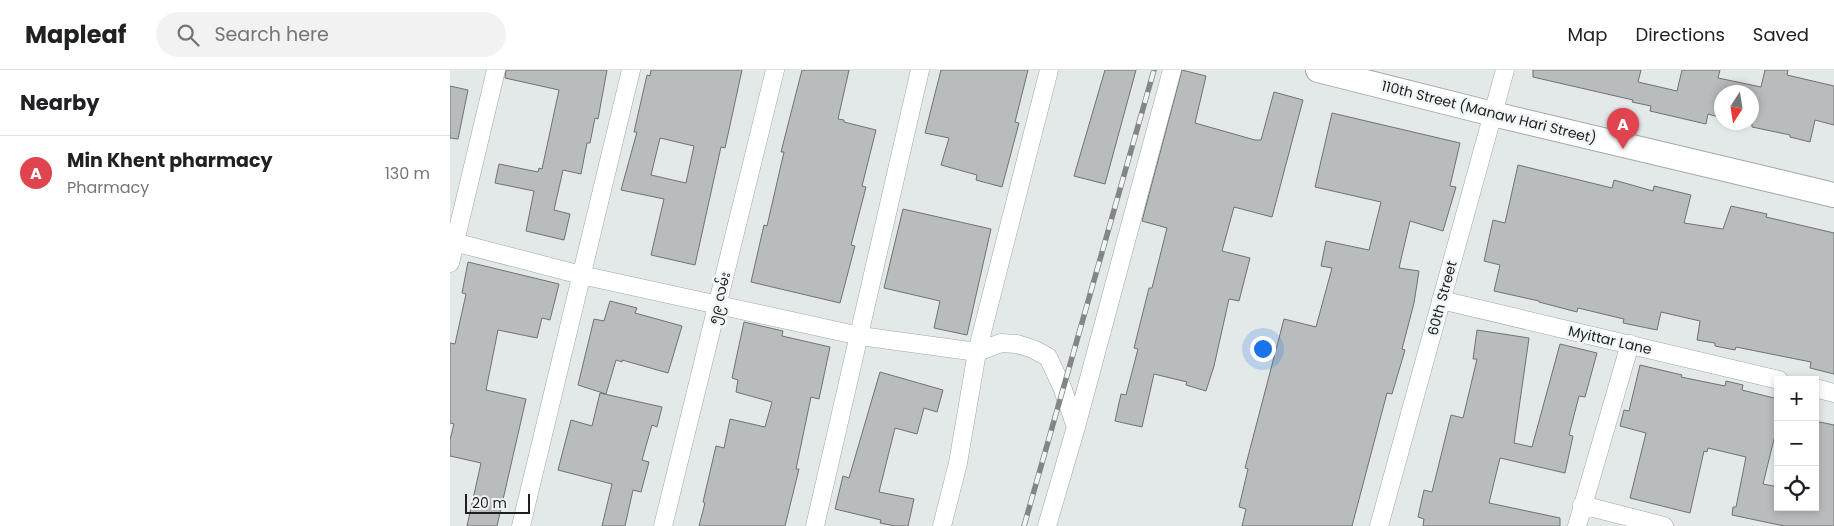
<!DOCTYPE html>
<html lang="en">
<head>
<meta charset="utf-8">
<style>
	body { margin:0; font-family:Poppins,"Noto Sans Myanmar",sans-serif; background:#f2f2f2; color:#202124 }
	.controls { position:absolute; right:15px; bottom:15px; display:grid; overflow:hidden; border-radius:0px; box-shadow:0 2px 8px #0003 }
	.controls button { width:45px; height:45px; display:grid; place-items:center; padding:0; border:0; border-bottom:1px solid #e0e0e0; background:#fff; color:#202124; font:25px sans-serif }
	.compass { position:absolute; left:1264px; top:15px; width:45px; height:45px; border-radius:50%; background:#fff; box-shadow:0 2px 8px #0003; rotate:192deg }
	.scale { position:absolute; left:15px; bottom:12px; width:65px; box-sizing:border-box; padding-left:5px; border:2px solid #1e1f20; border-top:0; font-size:14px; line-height:18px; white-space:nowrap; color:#1e1f20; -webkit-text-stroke:4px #f0f5f6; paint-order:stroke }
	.you { position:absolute; left:812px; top:278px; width:18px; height:18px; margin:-12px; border:4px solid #fff; border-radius:50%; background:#1a73e8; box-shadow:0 0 0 8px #1a73e833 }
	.badge { display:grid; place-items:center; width:32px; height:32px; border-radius:50%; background:#b45309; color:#fff; font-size:16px; font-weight:700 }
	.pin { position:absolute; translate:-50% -41px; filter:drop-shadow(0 1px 2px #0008) }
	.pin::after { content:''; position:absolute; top:26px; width:18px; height:15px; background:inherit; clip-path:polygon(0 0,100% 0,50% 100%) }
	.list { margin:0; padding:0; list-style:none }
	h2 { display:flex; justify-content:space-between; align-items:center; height:65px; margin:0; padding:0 20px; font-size:21px }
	h2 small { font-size:16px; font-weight:400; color:#757577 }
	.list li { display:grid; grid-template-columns:32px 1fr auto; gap:15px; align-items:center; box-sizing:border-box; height:75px; padding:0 20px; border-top:1px solid #e0e0e0 }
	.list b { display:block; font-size:19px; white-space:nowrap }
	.list p { margin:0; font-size:16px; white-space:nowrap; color:#757577 }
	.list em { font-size:16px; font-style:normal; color:#757577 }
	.icon { flex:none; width:28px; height:28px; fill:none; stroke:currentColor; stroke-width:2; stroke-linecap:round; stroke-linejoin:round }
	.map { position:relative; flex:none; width:1384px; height:456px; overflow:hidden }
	header { display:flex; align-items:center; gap:30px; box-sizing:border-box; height:70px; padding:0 25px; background:#fff; border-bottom:1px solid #e0e0e0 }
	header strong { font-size:24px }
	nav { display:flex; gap:28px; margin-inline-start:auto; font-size:18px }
	.search { width:350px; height:45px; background:#f2f2f2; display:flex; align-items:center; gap:12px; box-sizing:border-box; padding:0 18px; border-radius:28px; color:#757577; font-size:19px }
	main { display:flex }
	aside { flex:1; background:#fff }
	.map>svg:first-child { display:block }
	.building { fill:#b8bcbd; stroke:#6e7273; fill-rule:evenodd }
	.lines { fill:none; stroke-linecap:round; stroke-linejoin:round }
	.street-casing { stroke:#a2a6a7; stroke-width:19 }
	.secondary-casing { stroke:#a2a6a7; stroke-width:26 }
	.street { stroke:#fff; stroke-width:18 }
	.secondary { stroke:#fff; stroke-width:24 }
	.rail-casing { stroke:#838687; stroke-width:5.5 }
	.rail { stroke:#f0f5f6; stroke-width:4; stroke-dasharray:11; stroke-linecap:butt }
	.labels { text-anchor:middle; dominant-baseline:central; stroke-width:5; stroke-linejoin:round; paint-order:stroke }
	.street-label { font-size:14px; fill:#1e1f20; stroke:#f0f5f6 }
</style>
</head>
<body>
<header>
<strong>Mapleaf</strong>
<div class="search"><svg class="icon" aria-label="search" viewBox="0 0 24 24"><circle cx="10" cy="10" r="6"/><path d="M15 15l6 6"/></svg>Search here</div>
<nav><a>Map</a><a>Directions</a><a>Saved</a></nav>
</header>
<main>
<aside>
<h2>Nearby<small></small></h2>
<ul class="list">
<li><span class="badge" style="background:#e0444e">A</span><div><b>Min Khent pharmacy</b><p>Pharmacy</p></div><em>130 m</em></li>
</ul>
</aside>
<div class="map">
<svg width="1384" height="456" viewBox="0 0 1384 456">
	<rect width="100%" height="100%" fill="#e3e8e9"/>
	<path class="building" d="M56 0H157L148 49 145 48 140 73H137L131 104 113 100 104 140 120 144 114 170 76 161 84 121 45 113 49 94 88 102 89 98 92 99 109 20 55 8Z
		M201 0H292L275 78 271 77 245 195 201 185 214 129 171 120 187 62H184L197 5 200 6ZM210 68 244 76 236 113 201 105Z
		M352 0H399L388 49 394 50V52L426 60 412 116 416 117 401 175 405 176 390 233 301 212 314 155 317 156 334 82H331Z
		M491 0H578L565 52 569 53 552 117 526 110 527 105 491 95 499 68 475 63Z
		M655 0H686L655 114 624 106Z
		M732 0 756 6 745 53 805 70H811L824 22 853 30 822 147 784 137 772 181 800 188 789 231 779 229 764 296 756 321 736 315 737 312 704 304 692 357 665 351 671 324 676 325 688 279 684 278 699 218H702L717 158 692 151Z
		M1083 0H1191L1188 12 1227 21 1232 0H1270L1268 8 1311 17 1315 0H1338L1337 5 1384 16V55L1365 50 1360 72 1340 67V65L1302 57V54L1293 52H1302V22H1272V48L1258 44 1256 54 1200 41 1201 36 1182 32 1183 30 1083 7Z
		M0 16 18 20 8 69 0 68Z
		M882 43 1010 73 1000 116 1006 117 993 161 960 151 949 198 969 201 964 233 952 279 955 280 942 324 937 323 902 456H792L796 439 789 437 798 399 795 398 834 249 866 257 882 198 871 196 876 171 919 180 931 132 865 117Z
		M1068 95 1162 118 1164 110 1203 121 1204 116 1241 125 1234 153 1273 159 1281 136 1317 144 1316 147 1384 163V304L1360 298 1361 292 1286 277 1285 280 1265 276V273L1247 270 1250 251 1211 242 1207 260 1173 253 1174 249 1128 238 1127 242 1089 232V231L1044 221 1050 195 1034 191 1043 150 1055 153Z
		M453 139 541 159 517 265 484 258 490 231 434 218Z
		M18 192 109 214 100 250 92 248 87 268 48 260 36 320 76 329 47 456H17L31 393 0 386V370L4 354 0 353V273L5 274 16 224 12 223Z
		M160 231 187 238 185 243 232 256 218 303 172 290V292L166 290 156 324 128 315 144 249 154 251Z
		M294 252 333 261 332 266 380 277 369 329 361 327 346 399H349L335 456H249L255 433 253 432 266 376 274 378 280 349 315 357 322 332 286 322 288 310 282 308Z
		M1027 260 1079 268 1064 373 1082 377 1110 274 1147 283 1135 327 1129 326 1119 365 1123 366 1115 403 1050 388 1039 433 1110 448V456H973L974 449 968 447 974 420 982 422 1001 345 1013 348 1027 289H1023Z
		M1190 295 1232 305 1231 307 1275 316 1276 311 1293 315 1292 320 1328 329V353L1313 414 1328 417V437H1365V351L1384 355V456H1334L1282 445 1283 437H1286L1296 387 1258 378 1257 382 1254 381 1240 443 1180 428 1196 363 1170 356 1174 340 1179 341Z
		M430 302 493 320 487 342 474 338 467 364 445 358 429 422 464 429 458 456H445L430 453 431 450 385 439 393 406 399 408Z
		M150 323 212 337 207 357 202 355 192 390 199 392 191 422 183 420 175 456H152L162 414 108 400 121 350 142 356Z"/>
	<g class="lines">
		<g class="street-casing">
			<path id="street" d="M0 171 131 205 410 266 527 282 551 273 567 274 583 279 598 287 612 317 626 357
				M0 193 46 0
				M991 230 1329 310
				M1365 318 1384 323
				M1132 435 1214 456
				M71 456 181 0
				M213 456 325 0
				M365 456 470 0
				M492 456 508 393 527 282 599 0
				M597 456 626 357 722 0
				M929 456 1055 0
				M1127 456 1180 274"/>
		</g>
		<g class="secondary-casing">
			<path id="secondary" d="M868 0 1043 44 1384 125"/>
		</g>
		<use href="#street" class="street"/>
		<use href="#secondary" class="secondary"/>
		<g class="rail-casing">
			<path id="rail" d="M574 456 704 0"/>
		</g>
		<use href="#rail" class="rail"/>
	</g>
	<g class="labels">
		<g class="street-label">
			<text transform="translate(1039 42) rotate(14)">110th Street (Manaw Hari Street)</text>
			<text transform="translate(269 228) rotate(-76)">၅၉ လမ်း</text>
			<text transform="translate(992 228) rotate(-75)">60th Street</text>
			<text transform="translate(1160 270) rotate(13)">Myittar Lane</text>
		</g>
	</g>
</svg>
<div class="controls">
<button>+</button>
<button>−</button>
<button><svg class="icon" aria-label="locate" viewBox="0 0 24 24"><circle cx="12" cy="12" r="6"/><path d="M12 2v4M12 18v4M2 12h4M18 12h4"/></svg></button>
</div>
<svg class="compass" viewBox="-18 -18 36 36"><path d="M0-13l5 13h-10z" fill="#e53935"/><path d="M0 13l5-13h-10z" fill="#757577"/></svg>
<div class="scale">20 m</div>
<div class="you"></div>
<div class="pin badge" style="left:1173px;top:79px;background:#e0444e">A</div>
</div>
</main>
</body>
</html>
